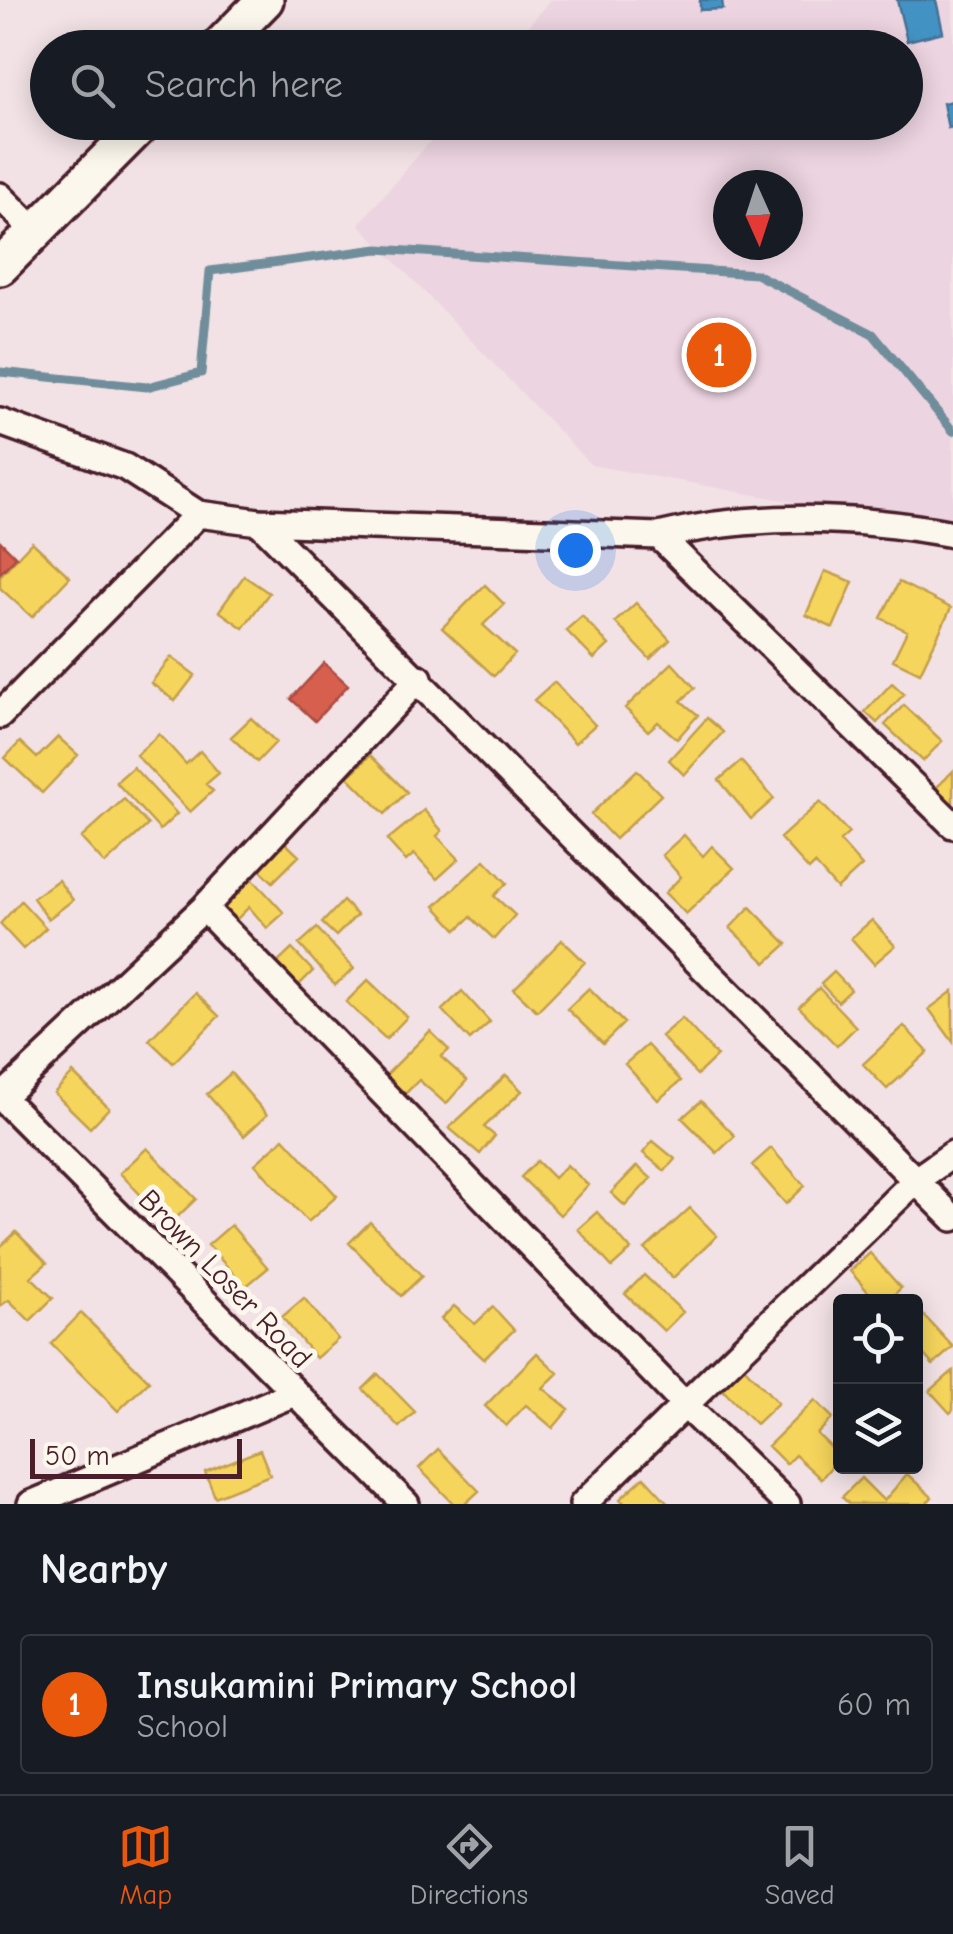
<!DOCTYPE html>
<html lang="en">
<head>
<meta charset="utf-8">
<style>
	body { margin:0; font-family:"Comic Neue",sans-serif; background:#242831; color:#f1f3f6 }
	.controls { position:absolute; right:30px; bottom:30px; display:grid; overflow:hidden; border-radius:10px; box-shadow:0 5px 25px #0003 }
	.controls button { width:90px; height:90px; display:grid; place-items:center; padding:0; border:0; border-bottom:2px solid #363941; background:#171b24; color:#f1f3f6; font:50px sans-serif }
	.compass { position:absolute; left:713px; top:170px; width:90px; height:90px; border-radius:50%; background:#171b24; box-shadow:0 5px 25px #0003; rotate:177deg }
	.scale { position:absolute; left:30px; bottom:25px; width:212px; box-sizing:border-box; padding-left:10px; border:5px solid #4a1f2b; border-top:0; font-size:28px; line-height:35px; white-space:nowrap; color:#4a1f2b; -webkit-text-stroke:8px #fbf7ec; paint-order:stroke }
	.you { position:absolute; left:575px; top:550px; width:35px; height:35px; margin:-25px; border:8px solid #fff; border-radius:50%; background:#1a73e8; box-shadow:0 0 0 15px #1a73e833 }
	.badge { display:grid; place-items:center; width:65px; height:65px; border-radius:50%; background:#ea580c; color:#fff; font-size:32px; font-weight:700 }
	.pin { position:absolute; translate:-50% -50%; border:5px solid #fff; box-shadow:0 2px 10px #0006 }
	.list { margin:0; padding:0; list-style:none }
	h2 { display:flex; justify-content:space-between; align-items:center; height:130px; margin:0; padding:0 40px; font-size:42px }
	h2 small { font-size:32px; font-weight:400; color:#9ea1a6 }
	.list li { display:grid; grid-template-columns:65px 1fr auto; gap:30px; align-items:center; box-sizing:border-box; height:140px; margin:0 20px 20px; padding:0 20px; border:2px solid #363941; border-radius:10px }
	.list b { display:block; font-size:38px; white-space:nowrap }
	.list p { margin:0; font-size:32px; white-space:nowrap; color:#9ea1a6 }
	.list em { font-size:32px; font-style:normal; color:#9ea1a6 }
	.icon { flex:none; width:55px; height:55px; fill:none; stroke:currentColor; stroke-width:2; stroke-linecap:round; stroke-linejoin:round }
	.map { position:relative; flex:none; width:953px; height:1504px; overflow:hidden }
	.search { position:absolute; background:#171b24; box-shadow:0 5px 25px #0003; left:30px; right:30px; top:30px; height:110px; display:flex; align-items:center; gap:25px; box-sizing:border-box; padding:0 35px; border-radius:55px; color:#9ea1a6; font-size:38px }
	.sheet { height:290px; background:#171b24 }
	nav { display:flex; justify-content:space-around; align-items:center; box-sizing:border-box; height:140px; border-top:2px solid #363941; background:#171b24; font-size:28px; color:#9ea1a6 }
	nav a { display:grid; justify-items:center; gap:5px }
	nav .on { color:#ea580c }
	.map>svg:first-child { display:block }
	.built { fill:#ecd4e0; fill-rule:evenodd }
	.homes { fill:#f6d55c; stroke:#c29e4d; stroke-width:2.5 }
	.shops { fill:#d6604d; stroke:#ac4c43; stroke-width:2.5 }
	.schools { fill:#4393c3; stroke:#457095; stroke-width:2.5 }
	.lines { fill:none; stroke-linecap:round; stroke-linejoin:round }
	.stream { stroke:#708d9b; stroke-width:9 }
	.street-casing { stroke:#4a1f2b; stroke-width:32 }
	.secondary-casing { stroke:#4a1f2b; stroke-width:42 }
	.street { stroke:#fbf7ec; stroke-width:25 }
	.secondary { stroke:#fbf7ec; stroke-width:35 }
	.labels { text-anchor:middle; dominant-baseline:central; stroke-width:10; stroke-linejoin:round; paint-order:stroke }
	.street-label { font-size:30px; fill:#4a1f2b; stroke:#fbf7ec }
</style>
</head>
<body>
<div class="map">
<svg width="953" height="1504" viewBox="0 0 953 1504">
	<rect width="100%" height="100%" fill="#f2e2e5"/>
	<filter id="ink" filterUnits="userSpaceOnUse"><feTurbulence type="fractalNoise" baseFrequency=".01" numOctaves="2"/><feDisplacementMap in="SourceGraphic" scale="20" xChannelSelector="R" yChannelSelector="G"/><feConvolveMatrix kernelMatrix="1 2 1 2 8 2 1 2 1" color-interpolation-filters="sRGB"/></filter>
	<g filter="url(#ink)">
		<path class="built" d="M551 0H953V531L591 465 359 224 446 123 906 122V48L510 47ZM728 185H788V245H728Z"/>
		<path class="homes" d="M32 542 70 577 32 617 0 588V576Z
			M825 571 853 582 833 628 806 615Z
			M244 576 269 593 243 628 219 611Z
			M899 582 951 608 920 673 893 660 907 631 881 618Z
			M485 585 504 604 483 625 515 654 494 676 442 628Z
			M636 603 670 640 650 659 615 622Z
			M582 616 609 645 594 659 566 630Z
			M171 657 195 675 175 701 151 683Z
			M672 663 695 688 681 701 698 715 677 739 658 722 648 731 625 708Z
			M554 682 595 725 575 743 534 700Z
			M892 683 904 694 877 723 865 712Z
			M904 705 942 741 923 761 885 725Z
			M251 718 276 742 257 762 231 737Z
			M707 718 723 732 684 775 669 760Z
			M159 734 186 764 200 751 219 773 206 784 213 791 190 812 136 755Z
			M58 737 78 755 42 793 5 758 20 742 37 758Z
			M370 755 407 792 385 814 348 777Z
			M741 761 774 799 751 819 719 780Z
			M133 767 177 814 160 830 116 782Z
			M637 770 661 795 615 839 591 814Z
			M953 771V817L930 794Z
			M124 799 148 825 105 864 81 838Z
			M820 802 849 833 840 841 862 866 837 889 815 864 809 870 780 838Z
			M424 810 442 831 437 836 459 859 437 879 414 854 406 861 387 840Z
			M684 835 703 856 712 846 734 868 686 914 665 893 681 877 662 855Z
			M278 836 299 856 273 882 252 862Z
			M485 860 507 883 494 896 515 915 494 939 471 917 457 930 435 906Z
			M250 876 284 913 267 928 249 907 232 924 217 909Z
			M58 880 73 900 48 919 33 898Z
			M21 901 46 928 23 949 0 924Z
			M343 901 357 915 336 936 322 923Z
			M750 907 787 944 766 963 730 928Z
			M872 920 895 946 874 964 851 938Z
			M317 928 354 969 335 985 299 944Z
			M562 940 585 962 537 1011 514 989Z
			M292 949 313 971 294 990 272 968Z
			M834 972 851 990 838 1002 821 984Z
			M368 980 407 1017 386 1039 346 1002Z
			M589 988 624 1023 603 1044 567 1009Z
			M819 988 856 1027 837 1046 799 1007Z
			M462 991 490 1022 470 1040 442 1010Z
			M953 991V1042L929 1009Z
			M195 993 219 1016 173 1063 149 1040Z
			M682 1018 717 1056 697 1075 661 1036Z
			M904 1026 928 1052 887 1089 863 1064Z
			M430 1031 449 1050 441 1057 467 1080 446 1104 419 1080 405 1094 385 1076Z
			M647 1045 681 1081 658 1100 625 1064Z
			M73 1073 109 1108 90 1128 54 1093Z
			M231 1073 267 1115 244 1136 207 1094Z
			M506 1075 522 1091 484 1127 495 1136 480 1154 449 1128Z
			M701 1101 735 1136 717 1153 682 1118Z
			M284 1138 337 1196 308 1222 255 1164Z
			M653 1141 675 1159 665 1171 643 1153Z
			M147 1148 196 1199 169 1225 120 1173Z
			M771 1148 805 1186 786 1204 752 1165Z
			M537 1161 554 1178 567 1165 588 1185 560 1215 521 1177Z
			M637 1166 651 1178 625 1206 611 1193Z
			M690 1208 717 1236 673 1278 645 1249Z
			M597 1212 631 1250 612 1267 578 1229Z
			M370 1222 422 1276 401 1296 349 1243Z
			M231 1225 268 1268 245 1287 208 1245Z
			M16 1232 47 1263 31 1277 53 1298 30 1321 9 1300 0 1306V1247Z
			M870 1253 901 1288 887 1302H877L850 1271Z
			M644 1275 683 1312 664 1331 625 1294Z
			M304 1298 338 1339 316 1358 282 1317Z
			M454 1306 475 1324 493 1307 514 1330 484 1359 441 1319Z
			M917 1308 953 1347 933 1365 916 1346Z
			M81 1313 149 1381 118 1411 51 1344Z
			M537 1353 558 1373 543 1388 569 1409 553 1428 526 1405 506 1426 485 1406Z
			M742 1365 778 1403 756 1424 720 1387Z
			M953 1371V1410L950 1413 930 1391Z
			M378 1374 415 1412 399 1427 363 1389Z
			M815 1400 833 1418 817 1434 840 1456 821 1479 795 1455 786 1464 768 1446Z
			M438 1449 479 1491 465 1504H454L419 1468Z
			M260 1450 270 1475 215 1497 205 1472Z
			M907 1474 932 1497 926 1504H849L842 1497 861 1478 884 1501Z
			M644 1477 669 1504H625L620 1499Z"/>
		<path class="shops" d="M0 541 16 557 0 573Z
			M324 663 348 685 315 721 291 699Z"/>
		<path class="schools" d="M700 0H722L723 9 700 10Z
			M897 0H936L943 32 907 41Z
			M953 101V127L948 128 943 103Z"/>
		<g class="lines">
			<path class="stream" d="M0 372 147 387 201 373 210 271 378 249 756 274 873 334 953 431"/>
			<g class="street-casing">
				<path id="street" d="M0 196 36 232
					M0 422 125 467 198 514
					M259 522 953 1218
					M659 536 953 825
					M0 715 198 514 259 522 659 536C755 512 856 516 953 534
					M204 908 687 1407 787 1504
					M0 1096 406 1504
					M0 1099 204 908 419 678
					M31 1504 292 1394
					M583 1504 916 1180 953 1154"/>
			</g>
			<g class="secondary-casing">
				<path id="secondary" d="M218 48 265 0
					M0 267 144 122"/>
			</g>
			<use href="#street" class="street"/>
			<use href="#secondary" class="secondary"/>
		</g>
	</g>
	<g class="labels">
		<g class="street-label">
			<text transform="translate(225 1279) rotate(46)">Brown Loser Road</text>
		</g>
	</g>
</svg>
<div class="controls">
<button><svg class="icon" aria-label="locate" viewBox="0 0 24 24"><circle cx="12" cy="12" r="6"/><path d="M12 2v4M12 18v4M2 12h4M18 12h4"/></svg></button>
<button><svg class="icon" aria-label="layers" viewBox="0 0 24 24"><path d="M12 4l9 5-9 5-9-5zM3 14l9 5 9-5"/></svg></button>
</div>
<svg class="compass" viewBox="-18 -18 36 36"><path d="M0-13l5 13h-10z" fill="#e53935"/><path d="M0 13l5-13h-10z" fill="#9ea1a6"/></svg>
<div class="scale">50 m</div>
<div class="you"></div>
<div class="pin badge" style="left:719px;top:355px">1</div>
<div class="search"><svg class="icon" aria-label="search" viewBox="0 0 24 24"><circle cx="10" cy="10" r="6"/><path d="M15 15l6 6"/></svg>Search here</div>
</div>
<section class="sheet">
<h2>Nearby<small></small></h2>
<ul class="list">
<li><span class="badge">1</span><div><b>Insukamini Primary School</b><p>School</p></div><em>60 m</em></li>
</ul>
</section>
<nav>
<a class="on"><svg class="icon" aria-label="map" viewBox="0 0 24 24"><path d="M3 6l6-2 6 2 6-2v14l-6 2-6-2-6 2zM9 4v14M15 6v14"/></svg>Map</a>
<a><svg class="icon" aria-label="directions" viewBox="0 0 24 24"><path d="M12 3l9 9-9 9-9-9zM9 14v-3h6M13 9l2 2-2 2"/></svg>Directions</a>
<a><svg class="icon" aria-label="saved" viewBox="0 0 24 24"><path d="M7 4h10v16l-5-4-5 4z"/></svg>Saved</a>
</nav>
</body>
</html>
